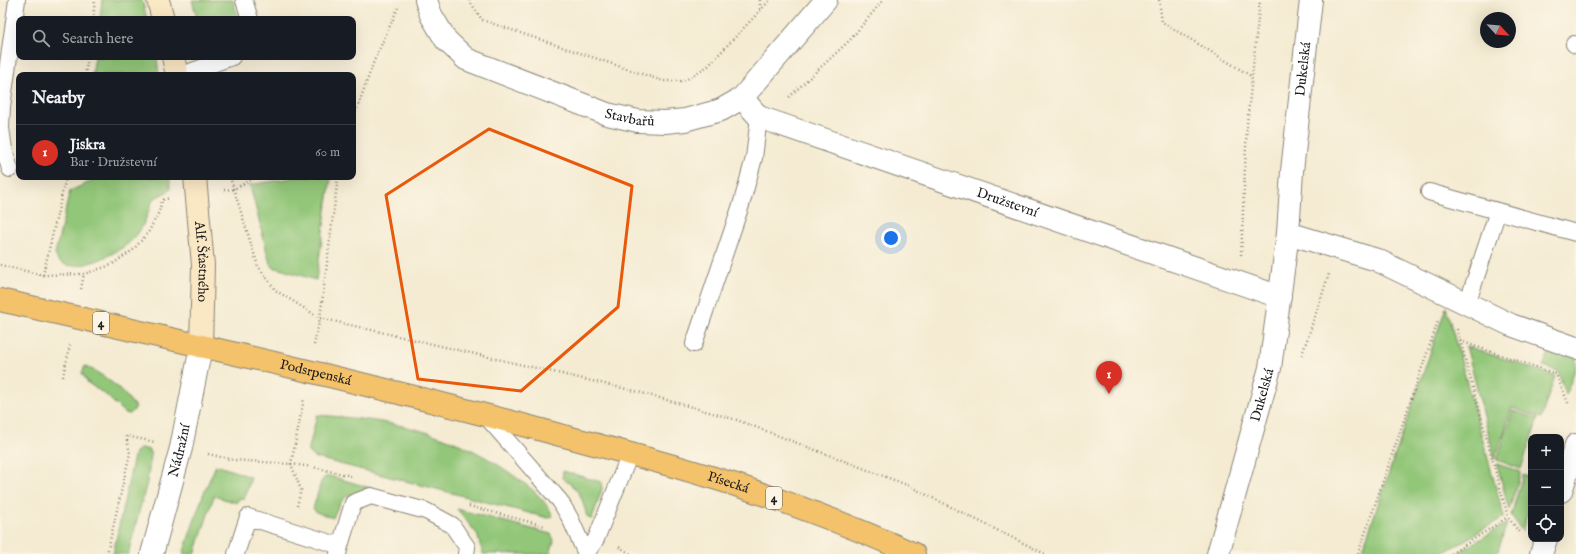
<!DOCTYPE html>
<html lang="en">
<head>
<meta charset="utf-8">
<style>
	body { margin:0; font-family:"IM FELL English",serif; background:#20242c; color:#f1f3f6 }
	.controls { position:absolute; right:12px; bottom:12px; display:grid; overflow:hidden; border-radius:8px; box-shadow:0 4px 16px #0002 }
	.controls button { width:36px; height:36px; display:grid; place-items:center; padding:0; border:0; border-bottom:1px solid #363941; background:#171b24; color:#f1f3f6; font:20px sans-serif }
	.compass { position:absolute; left:1480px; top:12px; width:36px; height:36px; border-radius:50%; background:#171b24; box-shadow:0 4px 16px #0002; rotate:116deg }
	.you { position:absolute; left:891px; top:238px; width:14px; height:14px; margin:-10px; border:3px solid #fff; border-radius:50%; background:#1a73e8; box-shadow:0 0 0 6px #1a73e833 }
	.badge { display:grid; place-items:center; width:26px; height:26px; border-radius:50%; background:#d93025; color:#fff; font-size:13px; font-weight:700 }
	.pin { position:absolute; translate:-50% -33px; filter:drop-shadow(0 1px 2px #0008) }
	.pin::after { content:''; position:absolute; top:21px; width:14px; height:12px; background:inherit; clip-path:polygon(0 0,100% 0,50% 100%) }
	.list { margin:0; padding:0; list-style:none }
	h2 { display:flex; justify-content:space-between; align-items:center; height:52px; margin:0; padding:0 16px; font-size:17px }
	h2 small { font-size:13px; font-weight:400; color:#9ea1a6 }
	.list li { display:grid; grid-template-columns:26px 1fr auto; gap:12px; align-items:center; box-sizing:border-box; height:56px; padding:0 16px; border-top:1px solid #363941 }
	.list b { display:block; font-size:15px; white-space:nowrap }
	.list p { margin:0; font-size:13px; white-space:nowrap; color:#9ea1a6 }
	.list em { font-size:13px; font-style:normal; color:#9ea1a6 }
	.icon { flex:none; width:22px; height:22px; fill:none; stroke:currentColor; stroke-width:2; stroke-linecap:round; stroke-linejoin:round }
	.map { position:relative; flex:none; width:1576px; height:554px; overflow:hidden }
	.search { position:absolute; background:#171b24; box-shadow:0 4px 16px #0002; left:16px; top:16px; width:340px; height:44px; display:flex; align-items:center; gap:10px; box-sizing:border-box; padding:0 14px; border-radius:8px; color:#9ea1a6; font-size:15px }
	.panel { position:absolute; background:#171b24; box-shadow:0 4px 16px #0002; left:16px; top:72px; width:340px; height:108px; border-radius:8px }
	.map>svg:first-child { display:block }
	.green { fill:#92c678; stroke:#57714a }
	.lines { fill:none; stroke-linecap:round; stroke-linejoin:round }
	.service-casing { stroke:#888477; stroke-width:18 }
	.minor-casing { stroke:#888477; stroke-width:24 }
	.secondary-casing { stroke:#888477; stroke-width:24 }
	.primary-casing { stroke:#888477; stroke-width:24 }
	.path { stroke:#888477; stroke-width:2.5; stroke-dasharray:1 3; stroke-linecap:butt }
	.service { stroke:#fff; stroke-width:16 }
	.minor { stroke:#fff; stroke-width:22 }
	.secondary { stroke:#fae7c3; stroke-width:22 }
	.primary { stroke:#f3c26a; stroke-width:22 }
	.marked { fill:none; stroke:#e8590c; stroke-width:3; stroke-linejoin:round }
	.labels { text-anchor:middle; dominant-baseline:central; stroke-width:4; stroke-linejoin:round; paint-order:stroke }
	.shield { fill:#fcf5e5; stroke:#5f5d58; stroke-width:1 }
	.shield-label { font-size:13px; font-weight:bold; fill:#1c1c1c }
	.street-label { font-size:14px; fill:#1c1c1c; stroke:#fcf5e5 }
</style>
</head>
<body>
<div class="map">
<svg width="1576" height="554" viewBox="0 0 1576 554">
	<rect width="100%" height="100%" fill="#fcf5e5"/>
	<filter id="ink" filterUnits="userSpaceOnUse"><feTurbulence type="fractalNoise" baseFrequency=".025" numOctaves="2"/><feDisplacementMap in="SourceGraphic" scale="8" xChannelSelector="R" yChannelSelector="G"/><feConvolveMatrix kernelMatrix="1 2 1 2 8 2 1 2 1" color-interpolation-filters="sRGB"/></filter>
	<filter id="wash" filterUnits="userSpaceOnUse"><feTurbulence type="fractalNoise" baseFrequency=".012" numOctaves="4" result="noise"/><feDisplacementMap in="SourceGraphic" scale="16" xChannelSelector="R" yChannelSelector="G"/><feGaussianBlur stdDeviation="0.9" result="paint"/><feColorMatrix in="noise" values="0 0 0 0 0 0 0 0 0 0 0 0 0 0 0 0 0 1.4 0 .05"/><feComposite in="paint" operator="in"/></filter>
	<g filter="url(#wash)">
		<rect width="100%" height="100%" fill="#f4ebd2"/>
		<path class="green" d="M102 0H142L147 19H100Z
			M192 0H233L238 19H197Z
			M95 57H157L159 75H92Z
			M100 177H170V190L153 199C148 213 144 227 134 238 123 251 76 275 60 262 58 261 56 257 55 254L70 191Z
			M297 177H331L316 280 273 267 270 264 250 185Z
			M1446 307 1504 517 1441 554H1361Z
			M1552 345 1576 353V366L1566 395 1558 371 1543 366Z
			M1466 346 1555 376 1541 418 1512 408 1495 459Z
			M85 366C106 376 122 389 136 408L130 414 124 413 106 395 88 383 82 373Z
			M1513 411 1538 419 1521 469 1497 460Z
			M317 415C389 420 450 430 510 473 531 488 541 494 553 516L548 518 313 457 308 452Z
			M141 448 149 450 151 456 147 482 128 554H113L134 456 135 452Z
			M1497 464 1521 472 1509 510Z
			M216 465 251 477 244 500 239 498 237 503 214 496 195 554H183L203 495Z
			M563 471 601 482 602 489 592 519 588 518C585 514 586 510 584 506 581 493 573 485 562 478Z
			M1523 475 1531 478V503L1522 531 1511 515Z
			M330 476 374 489C349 492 342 495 333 518L316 512 313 509 321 482 325 477Z
			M457 509 551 534 554 541 550 554H483L477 534Z
			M1507 523 1497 554H1456Z"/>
	</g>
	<g filter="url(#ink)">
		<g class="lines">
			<g class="service-casing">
				<path id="service" d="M244 0 250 19
					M1574 44 1576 45
					M181 75 232 57
					M10 169 4 149 1 128 2 107 17 0
					M1429 192 1576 233
					M1467 304 1498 211
					M694 344 742 202 754 158 759 117
					M485 415 560 501 570 518 586 554
					M340 546 353 503 371 496 426 511 452 525 467 547 466 554
					M236 554 248 517 340 546 338 554
					M586 554 596 539 630 454"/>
			</g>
			<g class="minor-casing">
				<g id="minor">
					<path id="s1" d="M426 0 431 15 446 40 466 59 607 114 638 121 665 122 685 120 721 110 742 98 826 0"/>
					<path id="s2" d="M742 98 759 117 1280 297"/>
					<path d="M1288 233 1377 260 1511 325 1576 348"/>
					<path d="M1561 491 1576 445"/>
					<path id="s3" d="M152 554 181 448 201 347"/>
					<path id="s4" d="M1218 554 1270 368 1288 233 1292 171 1311 0"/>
					<path d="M1541 554 1546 539"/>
				</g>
			</g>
			<g class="secondary-casing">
				<g id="secondary">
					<path d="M158 0 163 19"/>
					<path d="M173 57 177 75"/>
					<path id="s5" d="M195 177 203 265 201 347"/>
				</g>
			</g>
			<g class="primary-casing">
				<g id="primary">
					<path id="s6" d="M0 300C180 341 360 381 538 429 604 447 671 464 736 485 796 505 856 528 914 554"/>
				</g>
			</g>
			<path class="path" d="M469 0 482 20 663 81H684L708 66 770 0
				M760 0V11
				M1159 0 1162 22 1251 76
				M93 19 95 0
				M85 75 88 57
				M789 97 850 40 883 0
				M353 120 374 61 398 8
				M230 177 258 266 275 290 320 318 635 391 737 420 907 485 1045 554
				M224 190 234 189 256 177
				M1241 255 1247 124 1260 0
				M0 265 43 275 84 274 111 265 133 250 148 233 159 212 162 200 170 198
				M43 275 66 177
				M81 289 84 274
				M1457 329 1508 517 1519 532
				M1460 341 1556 374 1569 405
				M314 345 320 318 338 177
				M1302 355 1329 274
				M63 377 70 345
				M208 454 234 460 291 464 313 467 351 476
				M297 506 301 490 291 464 304 399
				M469 506 545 526
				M619 547 631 554
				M107 554 130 453 126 436 155 442
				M1358 554 1438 321
				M1451 554 1508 517"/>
			<use href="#service" class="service"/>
			<use href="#minor" class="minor"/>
			<use href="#secondary" class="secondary"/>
			<use href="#primary" class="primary"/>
		</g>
	</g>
	<path class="marked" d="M489 129 632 186 618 307 521 391 418 379 386 195Z"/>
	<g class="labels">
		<g class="shield">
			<rect x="93" y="312" width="16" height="22" rx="3"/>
			<rect x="766" y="487" width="16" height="22" rx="3"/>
		</g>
		<g class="shield-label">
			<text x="101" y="323">4</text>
			<text x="774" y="498">4</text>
		</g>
		<g class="street-label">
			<text stroke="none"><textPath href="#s4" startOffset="494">Dukelská</textPath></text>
			<text stroke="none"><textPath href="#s1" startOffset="247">Stavbařů</textPath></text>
			<text stroke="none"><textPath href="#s2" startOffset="288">Družstevní</textPath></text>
			<text stroke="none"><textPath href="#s5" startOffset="85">Alf. Šťastného</textPath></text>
			<text stroke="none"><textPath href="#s6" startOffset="324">Podsrpenská</textPath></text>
			<text stroke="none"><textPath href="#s4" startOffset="165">Dukelská</textPath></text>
			<text stroke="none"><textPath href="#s3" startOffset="107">Nádražní</textPath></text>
			<text stroke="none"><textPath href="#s6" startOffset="751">Písecká</textPath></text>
		</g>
	</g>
</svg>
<div class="controls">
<button>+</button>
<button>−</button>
<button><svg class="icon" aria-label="locate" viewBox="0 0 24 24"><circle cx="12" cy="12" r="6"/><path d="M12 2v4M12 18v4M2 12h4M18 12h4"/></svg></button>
</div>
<svg class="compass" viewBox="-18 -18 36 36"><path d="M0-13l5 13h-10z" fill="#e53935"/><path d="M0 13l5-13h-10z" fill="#9ea1a6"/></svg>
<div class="you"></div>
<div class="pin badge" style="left:1109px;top:394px">1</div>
<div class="search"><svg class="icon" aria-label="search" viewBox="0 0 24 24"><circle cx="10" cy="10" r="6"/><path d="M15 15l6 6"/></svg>Search here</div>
<section class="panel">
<h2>Nearby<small></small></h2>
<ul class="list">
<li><span class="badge">1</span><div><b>Jiskra</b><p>Bar · Družstevní</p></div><em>60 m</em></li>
</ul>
</section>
</div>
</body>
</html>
